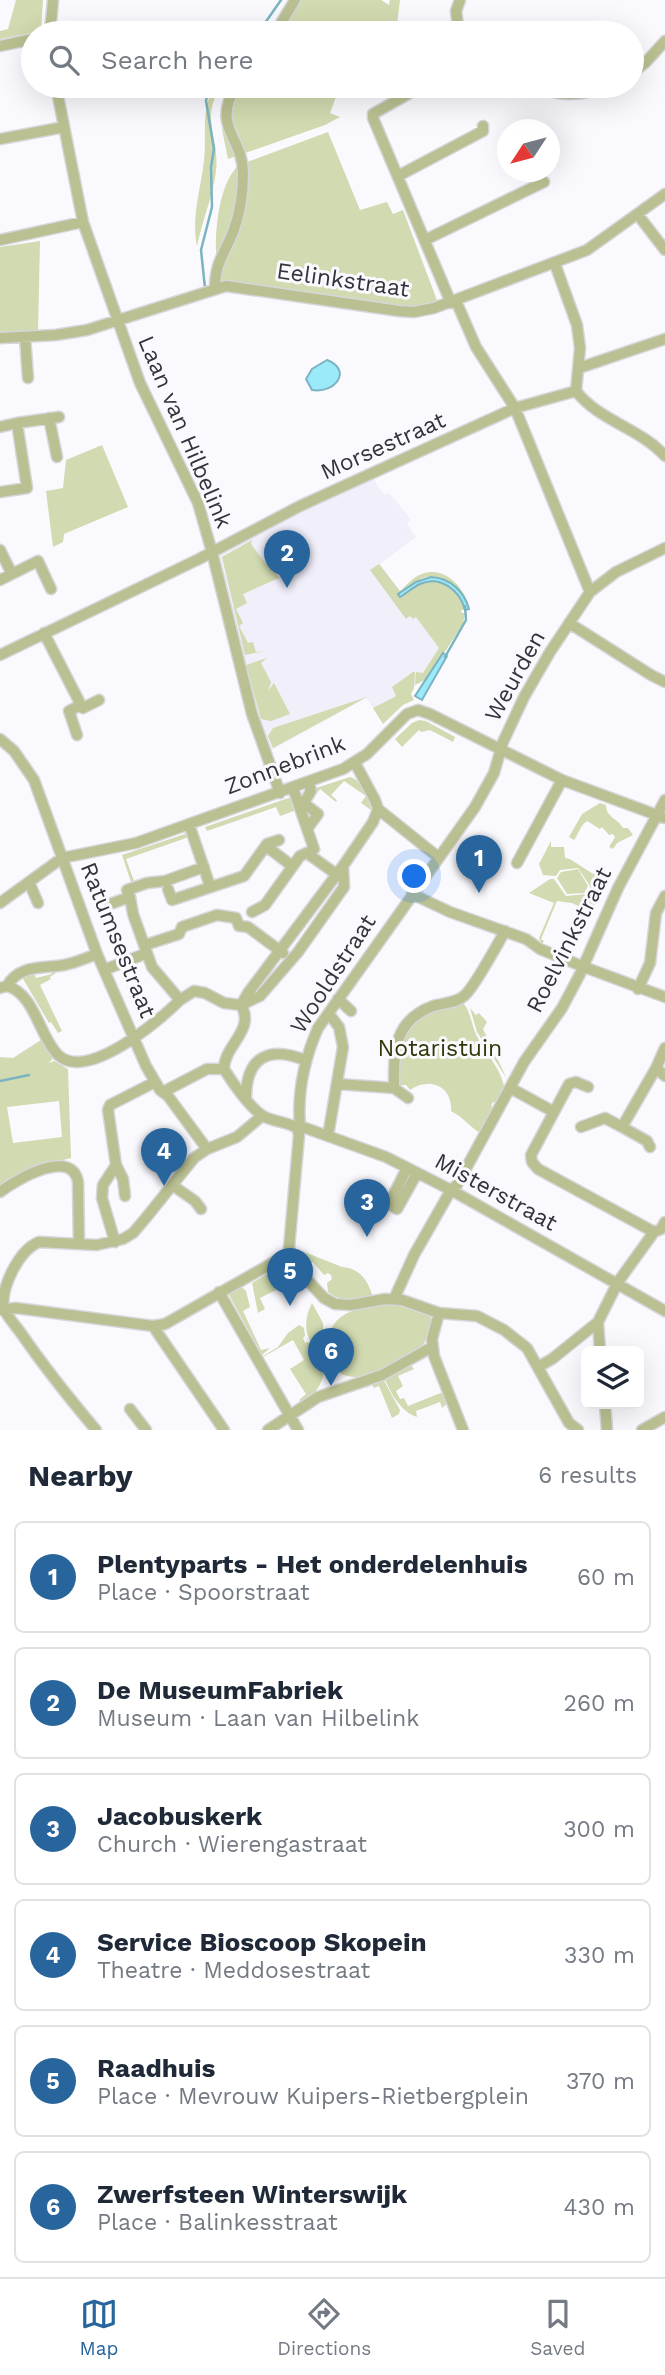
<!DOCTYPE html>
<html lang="en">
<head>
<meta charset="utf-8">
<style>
	body { margin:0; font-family:"Work Sans",sans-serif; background:#f6f6f7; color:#1f2937 }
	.controls { position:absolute; right:21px; bottom:21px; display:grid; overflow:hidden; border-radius:10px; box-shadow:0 7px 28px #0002 }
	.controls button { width:63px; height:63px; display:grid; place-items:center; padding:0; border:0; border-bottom:2px solid #e0e1e3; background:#fff; color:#1f2937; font:35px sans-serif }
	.compass { position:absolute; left:497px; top:119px; width:63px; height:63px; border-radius:50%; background:#fff; box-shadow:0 7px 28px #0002; rotate:234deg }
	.you { position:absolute; left:415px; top:877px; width:24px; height:24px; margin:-18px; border:5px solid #fff; border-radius:50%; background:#1a73e8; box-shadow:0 0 0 10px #1a73e833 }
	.badge { display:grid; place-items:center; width:46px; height:46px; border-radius:50%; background:#28659c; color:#fff; font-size:23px; font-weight:700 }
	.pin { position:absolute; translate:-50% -58px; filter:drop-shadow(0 2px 4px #0008) }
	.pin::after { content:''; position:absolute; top:37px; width:24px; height:21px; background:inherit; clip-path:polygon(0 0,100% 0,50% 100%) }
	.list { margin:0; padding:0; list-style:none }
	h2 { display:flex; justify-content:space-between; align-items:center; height:91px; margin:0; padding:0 28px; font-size:30px }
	h2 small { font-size:23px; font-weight:400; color:#747a83 }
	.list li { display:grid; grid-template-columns:46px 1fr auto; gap:21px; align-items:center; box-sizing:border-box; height:112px; margin:0 14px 14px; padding:0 14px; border:2px solid #e0e1e3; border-radius:10px }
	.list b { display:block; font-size:26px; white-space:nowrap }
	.list p { margin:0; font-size:23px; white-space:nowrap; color:#747a83 }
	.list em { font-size:23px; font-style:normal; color:#747a83 }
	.icon { flex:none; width:38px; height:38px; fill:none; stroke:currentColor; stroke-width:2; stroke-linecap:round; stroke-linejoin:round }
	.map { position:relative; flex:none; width:665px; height:1430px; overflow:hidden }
	.search { position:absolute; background:#fff; box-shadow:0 7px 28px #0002; left:21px; right:21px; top:21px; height:77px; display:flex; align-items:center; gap:18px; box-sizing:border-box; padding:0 24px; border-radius:38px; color:#747a83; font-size:26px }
	.sheet { height:847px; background:#fff }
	nav { display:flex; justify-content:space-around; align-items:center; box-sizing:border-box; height:98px; border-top:2px solid #e0e1e3; background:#fff; font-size:19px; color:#747a83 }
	nav a { display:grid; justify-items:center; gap:4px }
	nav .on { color:#28659c }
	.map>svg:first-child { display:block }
	.built { fill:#f0effa }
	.green { fill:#d1dab0; fill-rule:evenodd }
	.water { fill:#9beafa; stroke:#7cb3c1; stroke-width:2 }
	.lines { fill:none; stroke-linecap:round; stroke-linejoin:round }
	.stream { stroke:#7cb3c1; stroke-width:2.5 }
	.minor-casing { stroke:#d6d6db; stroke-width:13 }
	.minor { stroke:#bac091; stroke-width:10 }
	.labels { text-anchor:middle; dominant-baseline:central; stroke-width:6; stroke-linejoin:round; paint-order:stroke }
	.street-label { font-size:23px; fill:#34333b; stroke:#fafafe }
	.park-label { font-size:23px; fill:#30380a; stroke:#fafafe }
</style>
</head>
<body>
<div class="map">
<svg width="665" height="1430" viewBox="0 0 665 1430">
	<rect width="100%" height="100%" fill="#fafafe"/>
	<path class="built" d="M371 473 377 485 385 495 388 493 394 498 411 520 407 524 416 537 380 564 442 651 424 680 373 708 366 698 266 753 212 551Z"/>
	<path class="green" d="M16 0H43L41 31 0 39V31L8 29Z
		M297 0H381L389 5 390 0H400L396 33H277Z
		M215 86H222C199 117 220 138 216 171 213 196 202 221 197 246 191 216 201 189 204 160 207 134 200 109 215 86Z
		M232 86H340L330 113 340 117 325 125 228 159C223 132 214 108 232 86Z
		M328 132 360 210 387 202 393 214 403 210 438 303 408 307 223 284C220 273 216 262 216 251 215 227 220 181 239 165Z
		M40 241 38 333 0 334V247Z
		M102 445 128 507 64 534 63 542 53 547 46 491 63 488 66 460Z
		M252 540 251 544 266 564 268 563 279 578 243 594 247 603 236 609 243 623 239 626 248 643 253 642 256 652 265 651 245 655 222 557Z
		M379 564 400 591C407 585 413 577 422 574 446 565 465 589 470 609 461 592 441 566 417 581 411 585 406 592 401 597 407 592 413 587 420 584 440 576 460 590 465 610H461L462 613H465L463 624 427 679 415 685 416 672 423 673 439 648 416 617 413 619 410 616 406 619 370 570Z
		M267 658 261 663 271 682 268 691 274 683 290 714 271 721 261 719 246 665Z
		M413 672H415L414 688 411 694 414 700 403 705 383 724 373 708 396 696 392 687Z
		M367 697 273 748 268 736 273 728Z
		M419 720 426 721 455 737 453 742 430 730 421 732 419 730 402 747 395 739 412 723Z
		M350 777C362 780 370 799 371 810L361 803 366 796 344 781 331 795 337 800 336 802 320 789 317 793 314 791 316 788Z
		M294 796 299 809 280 816 276 807 207 831 205 827Z
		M600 803 606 805C606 818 618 818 623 828H628L633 835 617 843 613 849 609 847 615 837 613 834 609 835 602 827 600 829 587 821C580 826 579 833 574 840L569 837 582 814Z
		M188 833 189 837 126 859 134 881 131 882 122 855Z
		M551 841V847H564L565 858 570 859 593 874 596 870 601 871 602 869 607 872 598 873 595 878 601 889 600 891 589 889 590 886 578 868 560 870 556 876 543 875 539 864Z
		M578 869 588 886 584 893 567 894 557 878 561 872Z
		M550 879H554L566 896 596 893 599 895 591 912 572 903 557 901 541 939 544 941 542 944 539 938 554 903 529 893Z
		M54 969 56 973 50 977 51 979 40 985 62 1031 58 1033 51 1022 49 1023 22 977 33 972 36 978 52 974 49 970Z
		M462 1002C470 1009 471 1022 475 1032 484 1053 503 1069 505 1092L497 1103 493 1102 491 1106 495 1108 480 1133C469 1126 463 1117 451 1111 453 1086 429 1076 410 1090L406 1085H396C398 1059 398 1025 426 1013 437 1007 451 1005 462 1002Z
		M470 1008 476 1015 479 1013 487 1022 483 1029 507 1079 477 1032Z
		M41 1040 53 1058 49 1063 54 1061 68 1069 71 1158 35 1167 0 1185V1057L13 1058ZM59 1101 62 1137 13 1143 7 1107Z
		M297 1249 342 1267C360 1268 368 1281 373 1297 356 1300 342 1303 328 1292L327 1283 332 1279 331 1275 328 1273 324 1275 313 1262 303 1261 295 1251Z
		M279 1267 291 1269 296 1280 260 1298 265 1309 258 1313 252 1283Z
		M241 1286 246 1291 250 1307 243 1311 261 1350 270 1348 262 1355 229 1295 230 1292Z
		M312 1303 323 1323 324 1354C304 1343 302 1322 312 1303Z
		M400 1303 429 1314 432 1319C430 1326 430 1334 426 1340 414 1361 362 1387 340 1373 332 1368 329 1359 328 1350 325 1307 370 1305 400 1303Z
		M299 1325 304 1328 305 1336 303 1338 305 1343 308 1342 314 1350 325 1356C324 1381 322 1388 302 1403L299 1400 306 1394 290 1369 304 1360 293 1340 263 1357V1356L278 1347 288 1333Z
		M409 1363 414 1369 398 1376 403 1386 396 1391 400 1399 404 1398 408 1406 443 1392 449 1402 442 1408 440 1402 416 1411 417 1417C399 1411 391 1392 383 1376Z
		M382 1377 400 1410 399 1414 392 1418 379 1386 374 1388 372 1385 366 1388 367 1384Z"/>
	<path class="water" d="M327 360C353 370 335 394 312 390L306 379 312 369Z
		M431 577C450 578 464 591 469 609L465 610C460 590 440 575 420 584 413 587 407 593 400 597L398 594 416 582Z
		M443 653 447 656 422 700 415 696Z"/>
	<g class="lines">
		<path class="stream" d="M258 33 281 0
			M205 288 201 250 212 207 211 167 214 149 206 101 208 92 214 86
			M445 657 466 620 465 606
			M0 1081 29 1075"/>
		<g class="minor-casing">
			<path id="minor" d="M50 33 53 0
				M275 33 295 0
				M459 33 456 11 460 0
				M0 46 33 39
				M632 73 646 62 665 41
				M56 86 83 222 140 383 198 503 212 552 252 714 280 793
				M418 86 408 94 373 114V118L451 303
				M539 86C560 98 585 95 606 86
				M0 139 64 127
				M398 176 483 131V126
				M638 215 665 250
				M0 240 83 222
				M425 240 544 182
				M555 264 577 325 580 348 576 391C599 421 640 428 665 456
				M215 289C215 262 224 255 233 232 240 214 243 192 243 173 243 136 211 128 236 86
				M456 301 476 347 515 408 590 592
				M25 337 28 378
				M0 338 56 335 87 330 226 286 399 311 414 312 434 308 587 250 665 194
				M579 368 665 339
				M49 418 57 457
				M17 423 59 417
				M0 427 17 423 27 488 0 492
				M0 550 12 574 0 580
				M12 574 38 561 51 589
				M569 623 651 675 665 682
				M44 633 81 705 69 711 77 735
				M0 655 199 559 300 506 515 408 576 391
				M81 705 83 708 99 700
				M0 739 14 751 34 780 97 954 146 1066 160 1090 168 1096 207 1149
				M355 763 375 800 378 809 438 857
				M293 788 314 849 309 852 311 856 336 874
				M189 824 210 886
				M307 829 318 814 306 805 305 801 311 791 309 783
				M266 846 292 866
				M517 863 562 780
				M29 882 38 903
				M168 889 172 900 244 876 267 844 279 840
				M412 894 450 912 526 939 540 949 584 967 665 997
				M130 897 127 890 147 883 165 881 204 867
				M0 903 62 858 136 843 343 769 367 754 407 714 418 710 430 714 562 780 665 818
				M252 912 265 905 300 856 309 852
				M236 918 239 926 248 927 283 953
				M145 945 179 934 182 927 217 915 236 918
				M104 970 147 953
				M7 986C20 964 42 969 64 965 75 963 86 958 97 954
				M0 988 7 986C35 994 39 1036 58 1055 87 1082 159 1021 180 1000L152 967 133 914 130 897 110 904
				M638 989 650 963 656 913 665 896
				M338 999 351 1011
				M180 1000 194 991 205 993 224 1003 241 1005 260 996 298 952 344 887 343 866
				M665 1048 656 1068 665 1076
				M224 1069C224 1045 256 1030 241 1005L248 993 343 866 373 822 378 809
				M337 1084 394 1088 408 1098
				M512 1087 514 1090 554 1112
				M588 1087 576 1082 569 1084 531 1155 532 1162 538 1169 654 1232
				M394 1088C394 1052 393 1021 433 1006 443 1003 456 1003 464 996 474 988 497 945 505 931
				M163 1092 207 1069H224C232 1082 251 1110 265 1117 275 1122 288 1122 297 1128
				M246 1098C246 1058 268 1045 305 1060
				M300 1126C297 1091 304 1060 318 1028L475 807 494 773 503 742 524 697 550 652 590 592 616 572 665 548
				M300 1126 386 1157 451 1190 665 1311
				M581 1127 605 1118 622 1127
				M297 1128 299 1135 289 1248 292 1258 311 1284 324 1298 335 1304 351 1305 385 1299 402 1300 439 1313 477 1316 504 1330 527 1348 569 1423 578 1430
				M328 1136 343 1047 339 1027 329 1014
				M650 1147 647 1141 622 1127 656 1068
				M116 1165 123 1179 125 1196
				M407 1168 389 1204 397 1209 417 1173
				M172 1185 195 1201 201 1209
				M0 1192C17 1179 72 1147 78 1182L79 1244
				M115 1242 102 1198 103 1185 116 1165 108 1110 110 1105 155 1082
				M219 1292 298 1430
				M394 1299 414 1255 451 1190 457 1185 524 1062 562 1008 579 976 618 888 665 800
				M0 1310 16 1308 153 1326 165 1324 290 1253
				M439 1313 432 1339 434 1356 463 1430
				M153 1326 224 1430
				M600 1351 598 1322 618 1282 654 1232 661 1229 665 1222
				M538 1367 552 1359 598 1322
				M605 1404 607 1430
				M130 1409 146 1430
				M96 1430C70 1399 45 1368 23 1336 17 1327 8 1318 4 1309 0 1288 19 1250 39 1242L97 1245 123 1239 133 1233 145 1219 194 1158 207 1149 237 1137 262 1116
				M268 1430 318 1397 382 1375 432 1347
				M642 1430 665 1417"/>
		</g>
		<use href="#minor" class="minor"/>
	</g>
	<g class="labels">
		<g class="street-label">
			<text transform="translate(343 280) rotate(8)">Eelinkstraat</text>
			<text transform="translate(185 432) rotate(67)">Laan van Hilbelink</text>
			<text transform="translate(383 446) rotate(-24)">Morsestraat</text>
			<text transform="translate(515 676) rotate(-61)">Weurden</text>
			<text transform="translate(285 765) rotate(-21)">Zonnebrink</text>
			<text transform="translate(118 940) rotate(68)">Ratumsestraat</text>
			<text transform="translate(569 940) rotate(-63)">Roelvinkstraat</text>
			<text transform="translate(333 974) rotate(-57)">Wooldstraat</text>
			<text transform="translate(496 1192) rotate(29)">Misterstraat</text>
		</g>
		<g class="park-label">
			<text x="440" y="1048">Notaristuin</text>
		</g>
	</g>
</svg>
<div class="controls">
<button><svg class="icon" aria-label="layers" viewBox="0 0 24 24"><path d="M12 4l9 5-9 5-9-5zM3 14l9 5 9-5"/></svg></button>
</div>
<svg class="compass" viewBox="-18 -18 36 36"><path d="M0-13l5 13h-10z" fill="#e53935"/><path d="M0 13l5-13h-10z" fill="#747a83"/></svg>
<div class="you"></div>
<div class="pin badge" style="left:479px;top:893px">1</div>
<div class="pin badge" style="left:287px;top:588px">2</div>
<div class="pin badge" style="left:367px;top:1237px">3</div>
<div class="pin badge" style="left:164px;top:1186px">4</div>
<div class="pin badge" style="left:290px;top:1306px">5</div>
<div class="pin badge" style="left:331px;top:1386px">6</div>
<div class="search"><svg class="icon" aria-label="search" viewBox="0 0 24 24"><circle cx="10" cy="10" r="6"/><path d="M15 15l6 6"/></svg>Search here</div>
</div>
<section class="sheet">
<h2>Nearby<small>6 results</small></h2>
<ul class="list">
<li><span class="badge">1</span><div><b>Plentyparts - Het onderdelenhuis</b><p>Place · Spoorstraat</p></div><em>60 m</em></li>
<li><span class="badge">2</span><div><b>De MuseumFabriek</b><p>Museum · Laan van Hilbelink</p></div><em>260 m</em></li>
<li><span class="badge">3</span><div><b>Jacobuskerk</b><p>Church · Wierengastraat</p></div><em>300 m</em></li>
<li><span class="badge">4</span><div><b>Service Bioscoop Skopein</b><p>Theatre · Meddosestraat</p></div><em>330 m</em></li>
<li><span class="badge">5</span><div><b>Raadhuis</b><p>Place · Mevrouw Kuipers-Rietbergplein</p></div><em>370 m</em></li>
<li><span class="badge">6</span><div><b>Zwerfsteen Winterswijk</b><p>Place · Balinkesstraat</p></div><em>430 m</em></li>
</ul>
</section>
<nav>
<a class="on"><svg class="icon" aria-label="map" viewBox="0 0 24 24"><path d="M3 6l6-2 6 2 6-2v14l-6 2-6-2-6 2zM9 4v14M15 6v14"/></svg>Map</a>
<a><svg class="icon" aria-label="directions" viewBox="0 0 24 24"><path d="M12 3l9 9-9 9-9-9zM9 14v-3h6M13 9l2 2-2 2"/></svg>Directions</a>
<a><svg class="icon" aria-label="saved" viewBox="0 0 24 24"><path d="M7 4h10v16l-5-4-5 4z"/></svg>Saved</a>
</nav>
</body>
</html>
